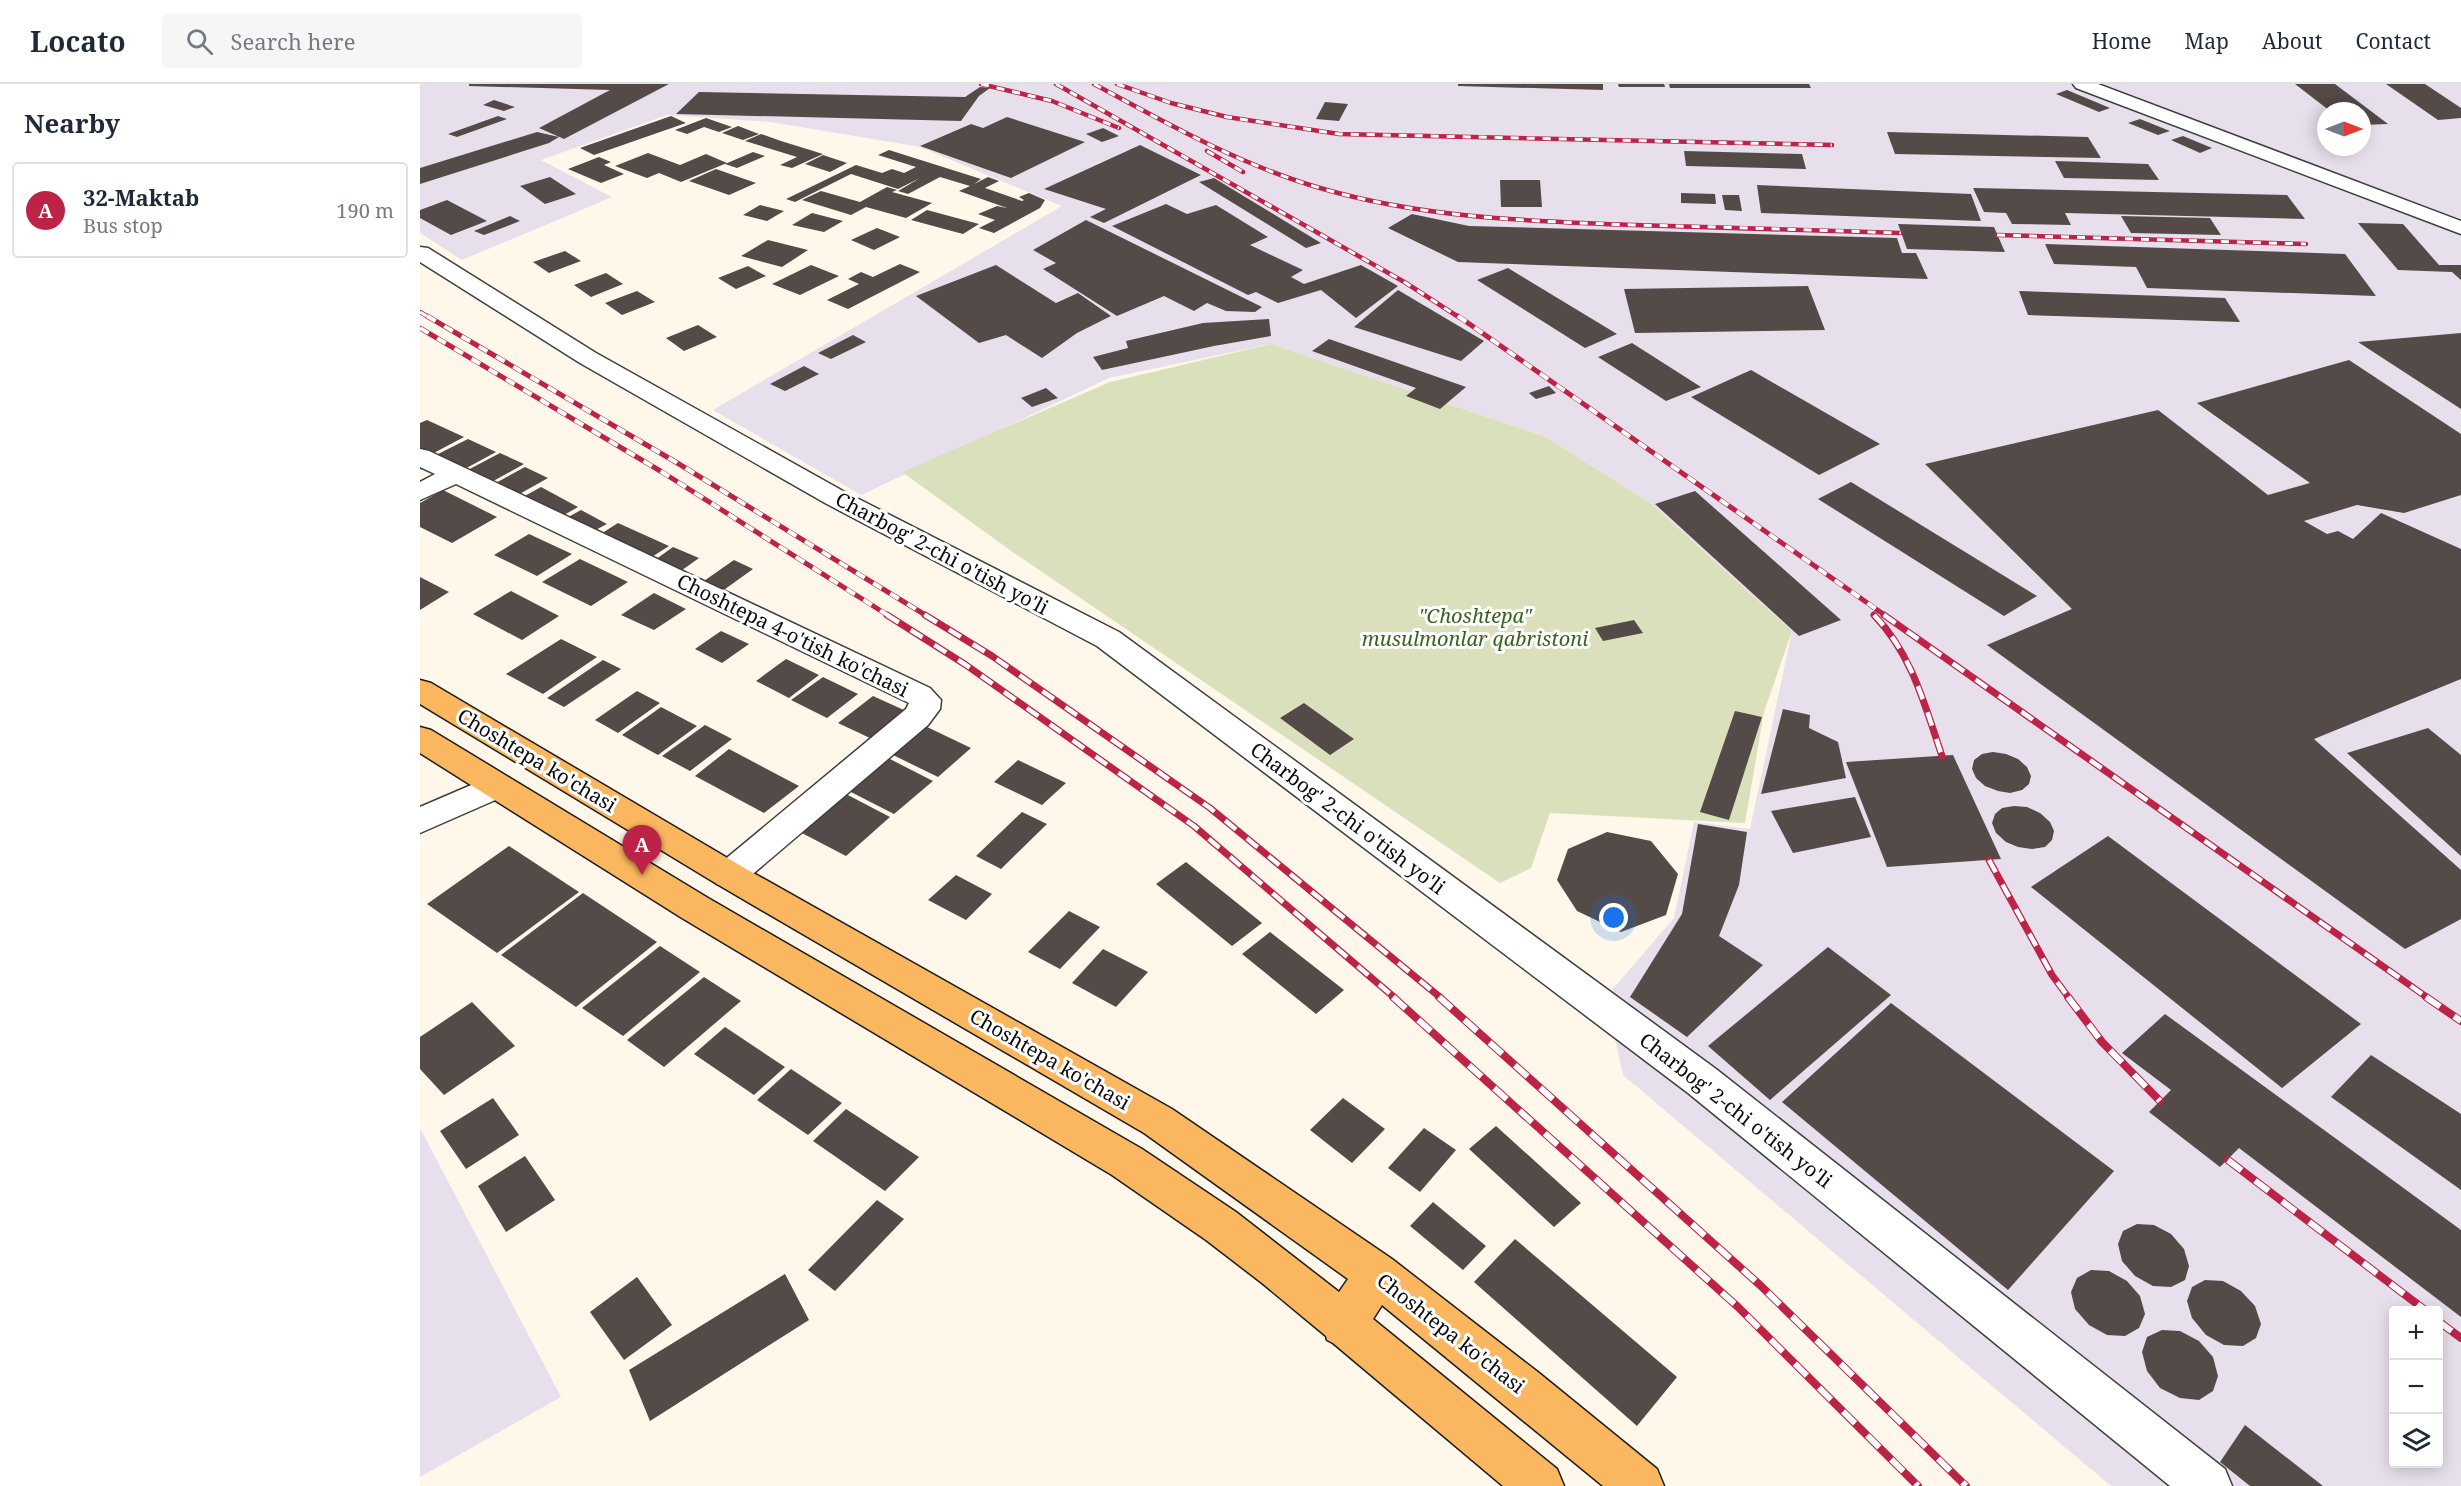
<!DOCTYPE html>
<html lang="en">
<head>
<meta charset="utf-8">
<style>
	body { margin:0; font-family:"Noto Serif",serif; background:#f6f6f7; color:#1f2937 }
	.controls { position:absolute; right:18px; bottom:18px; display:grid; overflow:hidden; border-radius:6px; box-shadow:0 3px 15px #0003 }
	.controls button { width:54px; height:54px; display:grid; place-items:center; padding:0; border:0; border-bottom:2px solid #e0e1e3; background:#fff; color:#1f2937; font:30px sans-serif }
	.compass { position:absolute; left:1897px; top:18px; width:54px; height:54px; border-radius:50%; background:#fff; box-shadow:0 3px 15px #0003; rotate:90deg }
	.you { position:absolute; left:1194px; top:834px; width:21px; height:21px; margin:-15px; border:4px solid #fff; border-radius:50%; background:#1a73e8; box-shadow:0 0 0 9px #1a73e833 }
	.badge { display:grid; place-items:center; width:39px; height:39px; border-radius:50%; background:#bc2347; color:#fff; font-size:20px; font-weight:700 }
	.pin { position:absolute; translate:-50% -50px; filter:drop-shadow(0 2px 3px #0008) }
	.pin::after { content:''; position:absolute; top:32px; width:21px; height:18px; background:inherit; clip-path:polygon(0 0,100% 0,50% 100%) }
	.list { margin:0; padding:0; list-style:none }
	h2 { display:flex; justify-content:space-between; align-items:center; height:78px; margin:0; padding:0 24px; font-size:26px }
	h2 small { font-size:20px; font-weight:400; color:#747a83 }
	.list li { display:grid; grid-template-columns:39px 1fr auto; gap:18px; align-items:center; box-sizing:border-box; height:96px; margin:0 12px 12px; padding:0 12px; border:2px solid #e0e1e3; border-radius:6px }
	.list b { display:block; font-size:22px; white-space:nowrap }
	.list p { margin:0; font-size:20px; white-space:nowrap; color:#747a83 }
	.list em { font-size:20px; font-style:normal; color:#747a83 }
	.icon { flex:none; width:33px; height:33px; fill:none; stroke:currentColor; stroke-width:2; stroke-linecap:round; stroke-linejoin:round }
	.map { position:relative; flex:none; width:2041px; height:1402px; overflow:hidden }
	header { display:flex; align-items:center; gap:36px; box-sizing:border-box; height:84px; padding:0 30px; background:#fff; border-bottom:2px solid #e0e1e3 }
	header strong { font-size:28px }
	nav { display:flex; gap:33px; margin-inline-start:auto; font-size:21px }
	.search { width:420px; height:54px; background:#f6f6f7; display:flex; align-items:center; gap:15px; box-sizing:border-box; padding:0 21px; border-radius:6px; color:#747a83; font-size:22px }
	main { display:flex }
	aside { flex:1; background:#fff }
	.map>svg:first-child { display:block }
	.industrial { fill:#e7dfeb; fill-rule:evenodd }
	.cemetery { fill:#dbe0bc }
	.building { fill:#544a48 }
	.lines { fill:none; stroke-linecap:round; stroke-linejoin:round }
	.minor-casing { stroke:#3e3e3e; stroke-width:3 }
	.major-casing { stroke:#1c1c1c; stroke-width:3 }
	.minor { fill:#fff; fill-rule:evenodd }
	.major { fill:#fab75f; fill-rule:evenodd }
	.rail-far3-casing { stroke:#bc2347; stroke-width:4.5 }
	.rail-far2-casing { stroke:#bc2347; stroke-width:5 }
	.rail-far1-casing { stroke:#bc2347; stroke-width:7 }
	.rail-casing { stroke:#bc2347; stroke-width:8 }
	.rail-far3 { stroke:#fff; stroke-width:3; stroke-dasharray:8; stroke-linecap:butt }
	.rail-far2 { stroke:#fff; stroke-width:4; stroke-dasharray:10; stroke-linecap:butt }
	.rail-far1 { stroke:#fff; stroke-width:4.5; stroke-dasharray:14; stroke-linecap:butt }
	.rail { stroke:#fff; stroke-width:6; stroke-dasharray:17; stroke-linecap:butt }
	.labels { text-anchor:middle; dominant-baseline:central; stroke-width:6; stroke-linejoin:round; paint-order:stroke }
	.street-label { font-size:20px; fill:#0b0b0b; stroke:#fff }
	.park-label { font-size:20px; font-style:italic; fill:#38631c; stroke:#fff }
</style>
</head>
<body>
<header>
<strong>Locato</strong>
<div class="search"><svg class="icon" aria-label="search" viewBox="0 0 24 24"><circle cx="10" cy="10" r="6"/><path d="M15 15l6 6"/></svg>Search here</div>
<nav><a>Home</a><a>Map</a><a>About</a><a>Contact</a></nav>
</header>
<main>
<aside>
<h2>Nearby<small></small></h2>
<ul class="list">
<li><span class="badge">A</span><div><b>32-Maktab</b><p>Bus stop</p></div><em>190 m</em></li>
</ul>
</aside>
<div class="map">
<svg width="2041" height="1402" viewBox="0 0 2041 1402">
	<rect width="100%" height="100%" fill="#fff7ea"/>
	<path class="industrial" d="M0 0H2041V1402H1691L1203 991 1186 913 1254 834 1274 738 1330 745 1372 547 1230 419 1126 353 851 260 689 294 441 411 293 326 642 122 500 63 350 38 247 31 121 76 192 113 42 176 0 149ZM1906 27H1942V63H1906ZM1974 1226H2018V1380H1974Z
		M0 1044 141 1313 0 1393Z"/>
	<path class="cemetery" d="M851 260 1126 353 1230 419 1372 547 1344 628 1325 739 1130 729 1111 784 1080 799 594 469 482 388 690 298Z"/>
	<path class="building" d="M49 0H249L144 55 119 44 190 6 49 2Z
		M1038 0H1183V6L1038 2Z
		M1198 0H1244L1245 3H1199Z
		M1249 0H1389L1391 4H1250Z
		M1875 0H1915L1968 40 1942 41V27H1910Z
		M1966 0H2005L2041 24V34L2018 36Z
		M560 3 570 4 559 12 541 37 256 30 279 8 545 13Z
		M1647 6 1690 24 1679 28 1636 10Z
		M74 16 95 23 84 27 63 21Z
		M905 18 928 20 919 37 896 35Z
		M78 32 87 35 37 53 28 50Z
		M251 32 266 39 174 71 160 64Z
		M587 33 665 58 591 94 500 62 551 40 563 44Z
		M286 34 312 43 299 48 284 43 267 50 255 46Z
		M1720 35 1750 47 1738 51 1708 39Z
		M318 42 339 50 323 56 302 49Z
		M683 44 699 52 682 58 666 50Z
		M117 48 139 53 129 59 0 100V84Z
		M1467 48 1668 53 1681 74 1475 70Z
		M341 50 361 57 403 70 372 84 360 81 377 73 325 57Z
		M1763 52 1792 64 1780 69 1751 56Z
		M720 61 781 91 684 139 670 133 686 125 624 105Z
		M469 66 561 95 554 100 568 93 579 97 565 104 602 117 604 116 599 113 609 109 625 116 620 124 574 149 559 144 575 136 558 130 577 122 587 124 539 107 550 102 520 93 488 110 478 107 500 94 478 105 431 90 375 118 366 115 436 81 462 89 472 85 484 89 496 83 458 71Z
		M1264 67 1382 70 1386 85 1266 82Z
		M333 68 345 72 317 84 305 80Z
		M228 69 260 81 286 70 307 79 261 98 239 89 227 94 195 82Z
		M403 71 427 79 410 88 385 80Z
		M179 73 191 78 184 81 204 90 181 99 148 85Z
		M1635 77 1728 80 1739 96 1644 94Z
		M296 85 336 99 309 111 269 97Z
		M130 93 156 110 125 120 100 102Z
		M794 94 901 159 886 164 779 98Z
		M1080 96H1120L1122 123H1081Z
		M1337 101 1551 110 1561 137 1341 129Z
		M467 103 477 106 472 108 512 119 486 134 446 123 431 131 382 116 401 107 440 118Z
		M1553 104 1867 111 1885 135 1645 129 1651 141 1592 140 1586 129 1564 128Z
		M1261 109 1295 110 1296 120 1261 119Z
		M1302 111H1319L1322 127 1305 126Z
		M27 116 67 137 31 151 0 134V126Z
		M746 120 767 130 796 121 848 153 830 161 883 186 871 193 884 200 941 181 978 202 936 234 901 206 858 219 836 208 828 211 692 142Z
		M340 121 364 127 347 137 323 131Z
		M507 126 559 140 543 150 491 136Z
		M392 129 423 137 404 148 372 141Z
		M992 130 1049 142 1477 154 1482 169H1496L1508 195 1038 178 968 144Z
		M90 132 100 137 64 151 54 147Z
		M1701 132 1790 134 1801 151 1711 149Z
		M666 136 842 223 835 228 806 227 787 219 774 227 744 212 697 232 623 185 636 179 613 166Z
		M1938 139 1983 140 2019 181H2041V196L2032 188 1978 186Z
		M1478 140 1574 143 1585 168 1487 165Z
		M457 144 480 153 454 166 431 156Z
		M348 156 388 166 362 183 321 172Z
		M1625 160 1925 170 1956 212 1727 204 1716 183 1634 180Z
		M145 167 161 177 129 189 113 178Z
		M480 180 500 188 428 225 407 216 439 200 428 195 441 188 453 193Z
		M391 181 419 192 380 211 352 200Z
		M576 181 636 219 658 209 691 232 657 249 622 274 586 251 559 259 496 212Z
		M328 182 346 192 316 205 298 194Z
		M1088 184 1197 250 1165 264 1057 196Z
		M186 189 203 200 171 213 154 201Z
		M1388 202 1405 246 1215 249 1204 205Z
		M978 206 1064 257 1041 277 934 243Z
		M217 207 235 218 202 231 185 219Z
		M1599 207 1805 214 1820 238 1608 231Z
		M849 235 851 252 794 262 682 286 673 273 708 264 706 257 783 239Z
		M278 241 297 253 264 267 246 254Z
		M2041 249V325L1938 258Z
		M433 251 446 258 411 275 398 269Z
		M909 255 1046 303 1020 325 986 312 996 304 892 267Z
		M1212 259 1281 303 1246 317 1178 273Z
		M1929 276 2041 350V411L1984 429 1937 421 1884 437 1907 450 1918 447 1933 455 1961 429 2041 465V595L1894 655 2041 786V835L1985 865 1567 561 1652 525 1505 380 1738 326 1848 411 1890 399 1777 319Z
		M384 282 399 290 365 307 350 300Z
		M1331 286 1460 360 1399 391 1271 313Z
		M1129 302 1136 309 1116 315 1109 309Z
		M626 304 638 314 612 323 601 314Z
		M7 336 44 353 10 371 0 366V339Z
		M48 355 76 368 41 387 12 373Z
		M80 369 104 380 68 400 44 388Z
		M105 383 128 394 96 412 72 401Z
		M1431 398 1617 512 1584 532 1398 415Z
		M121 403 158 423 137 435 101 414Z
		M23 406 77 433 32 459 0 443V419Z
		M1275 407 1421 536 1379 552 1235 420Z
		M161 426 187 440 166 451 141 437Z
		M198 439 249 462 227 476 176 453Z
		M109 450 152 470 117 492 74 471Z
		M253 463 279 474 258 489 232 478Z
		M160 475 208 498 171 522 122 498Z
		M314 476 333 485 301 508 281 499Z
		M0 493 29 508 0 526Z
		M91 507 139 532 102 556 53 530Z
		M234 509 266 525 234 546 201 531Z
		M1214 536 1223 549 1183 557 1175 544Z
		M301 547 329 560 302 579 275 565Z
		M141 555 177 573 123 610 86 590Z
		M366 575 399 591 369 614 336 597Z
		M183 576 201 585 144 623 127 614Z
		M403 593 438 610 407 634 371 616Z
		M217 607 240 619 198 649 175 636Z
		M453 612 486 627 452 655 418 639Z
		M884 619 934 655 910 671 860 634Z
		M241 623 277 642 238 671 202 651Z
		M1363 625 1390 631 1389 644 1418 658 1426 694 1341 710Z
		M1315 627 1342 633 1309 736 1280 728Z
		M285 641 312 655 270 687 242 672Z
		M505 642 551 664 518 693 471 670Z
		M2008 644 2041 671V772L1927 669Z
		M309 665 379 702 344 729 275 692Z
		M1573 668 1586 670 1598 675 1607 683 1611 692 1609 700 1602 706 1590 709 1578 707 1565 702 1556 694 1552 685 1554 676 1562 670Z
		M1533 671 1581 775 1467 783 1426 678Z
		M466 673 513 697 474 730 427 706Z
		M598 676 646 699 622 721 574 698Z
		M424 709 470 733 426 772 378 747Z
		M1435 713 1451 753 1373 769 1351 727Z
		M1594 722 1607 723 1620 729 1630 738 1634 747 1632 756 1625 763 1612 765 1598 763 1586 758 1576 749 1572 739 1575 730 1582 724Z
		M602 728 627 740 581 785 556 772Z
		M1278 740 1327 748 1319 801 1299 852 1343 881 1267 953 1210 913 1262 830Z
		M1187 748 1231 757 1258 790 1246 831 1201 848 1157 827 1137 796 1148 765Z
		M1688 752 1941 940 1862 1004 1611 803Z
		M89 762 159 808 77 869 7 820Z
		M766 778 842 839 812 862 736 800Z
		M536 791 572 810 546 836 508 816Z
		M163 809 237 858 156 923 81 871Z
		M649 827 680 843 640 885 608 868Z
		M850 848 924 906 896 930 822 870Z
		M240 862 280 888 203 952 162 924Z
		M1408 863 1471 911 1350 1016 1288 962Z
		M683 865 728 888 696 923 652 899Z
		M284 893 321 917 244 983 207 956Z
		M52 918 95 962 24 1011 0 985V953Z
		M1471 919 1694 1087 1588 1206 1362 1018Z
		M1745 930 2041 1146V1233L1819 1064 1800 1083 1729 1028 1751 1006 1702 969Z
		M305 943 365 983 334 1011 274 970Z
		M1951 971 2041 1030V1106L1911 1013Z
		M371 985 422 1019 388 1051 337 1016Z
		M73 1014 99 1051 46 1085 20 1047Z
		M923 1014 965 1045 932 1079 890 1046Z
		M426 1025 499 1073 465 1107 393 1057Z
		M1076 1042 1161 1119 1134 1143 1049 1065Z
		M1004 1044 1036 1066 1000 1108 968 1084Z
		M105 1072 135 1116 86 1148 58 1102Z
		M457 1116 484 1135 415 1207 388 1186Z
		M1013 1118 1066 1162 1043 1186 990 1142Z
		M1717 1140 1734 1141 1751 1150 1764 1165 1769 1182 1765 1196 1751 1203 1733 1202 1715 1192 1702 1177 1698 1160 1703 1147Z
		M1095 1155 1257 1293 1217 1342 1054 1198Z
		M1671 1186 1689 1187 1707 1197 1720 1212 1725 1230 1719 1244 1705 1252 1687 1251 1669 1241 1655 1225 1651 1208 1657 1194Z
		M365 1190 389 1236 230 1337 209 1286Z
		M217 1193 252 1241 204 1276 170 1228Z
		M1785 1196 1803 1197 1821 1207 1835 1222 1841 1240 1836 1254 1823 1262 1804 1261 1786 1251 1772 1234 1767 1217 1772 1203Z
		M1742 1246 1760 1247 1779 1257 1793 1273 1798 1292 1793 1307 1779 1316 1760 1314 1740 1304 1727 1287 1722 1268 1727 1253Z
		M1825 1341 1903 1402H1830L1800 1378Z"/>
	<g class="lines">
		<g class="minor-casing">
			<path id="minor" d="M1653 0H1678L2041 137V150L1656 4Z
				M0 163 8 164 176 269 423 407 699 548 1296 985 1805 1385 1812 1402H1750L1268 1009 677 562 405 419 160 279 0 178Z
				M0 365 9 367 510 604 521 616 520 625 508 641 321 800 309 804 297 800 292 791 297 782 486 625 489 619 36 400 0 416V398L15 390 0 383Z
				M77 690 89 694 94 702 89 710 0 749V723Z"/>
		</g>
		<g class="major-casing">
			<path id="major" d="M0 596 11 599 321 782 752 1025 972 1175 1119 1289 1237 1385 1244 1402H1183L962 1221 953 1235 1137 1385 1144 1402H1083L913 1259 907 1256 906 1252 842 1199 786 1156 692 1091 262 834 0 669V643L11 646 288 814 722 1065 816 1128 919 1208 928 1195 724 1049 297 800 0 620Z"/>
		</g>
		<use href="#minor" class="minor"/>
		<use href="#major" class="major"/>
		<g class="rail-far3-casing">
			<path id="rail-far3" d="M561 0 632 17 699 44
				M636 0 986 199 1040 234
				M674 0C746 39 820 81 900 104 1002 134 1108 137 1214 141 1303 143 1392 146 1481 149
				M697 0 751 19 807 33 919 50 1412 61
				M787 67 823 88
				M1577 151 1886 160
				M0 228 10 234"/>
		</g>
		<g class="rail-far2-casing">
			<path id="rail-far2" d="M7 232 259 380 507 532
				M1038 232 1466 532
				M0 244 242 388 469 532"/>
		</g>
		<g class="rail-far1-casing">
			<path id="rail-far1" d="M467 531 546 581 774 742 975 914
				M505 531 572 572 790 724 1021 914
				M1454 531C1492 570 1505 622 1522 672
				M1464 531 2008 914
				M1569 776 1632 891 1649 914"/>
		</g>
		<g class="rail-casing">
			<path id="rail" d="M973 913 1318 1223 1498 1402
				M1019 913 1341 1202 1546 1402
				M1648 913 1682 958 1740 1017
				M2006 913 2041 937
				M1808 1076 2005 1226
				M2018 1237 2041 1254"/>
		</g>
		<use href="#rail-far3" class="rail-far3"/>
		<use href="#rail-far2" class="rail-far2"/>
		<use href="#rail-far1" class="rail-far1"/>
		<use href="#rail" class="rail"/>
	</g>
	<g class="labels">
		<g class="street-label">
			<text transform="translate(522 469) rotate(28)">Charbog' 2-chi o'tish yo'li</text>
			<text transform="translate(373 551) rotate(26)">Choshtepa 4-o'tish ko'chasi</text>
			<text transform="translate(117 676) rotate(31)">Choshtepa ko'chasi</text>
			<text transform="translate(928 734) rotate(37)">Charbog' 2-chi o'tish yo'li</text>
			<text transform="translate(630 975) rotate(30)">Choshtepa ko'chasi</text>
			<text transform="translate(1316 1026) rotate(38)">Charbog' 2-chi o'tish yo'li</text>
			<text transform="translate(1031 1249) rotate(38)">Choshtepa ko'chasi</text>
		</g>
		<g class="park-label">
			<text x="1055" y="531">"Choshtepa"<tspan x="1055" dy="23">musulmonlar qabristoni</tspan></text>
		</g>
	</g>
</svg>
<div class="controls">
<button>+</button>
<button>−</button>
<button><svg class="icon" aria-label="layers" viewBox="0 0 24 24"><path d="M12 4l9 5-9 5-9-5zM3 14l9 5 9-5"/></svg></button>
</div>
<svg class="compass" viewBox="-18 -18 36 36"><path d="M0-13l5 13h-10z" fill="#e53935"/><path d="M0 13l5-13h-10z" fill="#747a83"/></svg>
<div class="you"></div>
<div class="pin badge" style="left:222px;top:791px">A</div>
</div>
</main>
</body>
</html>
